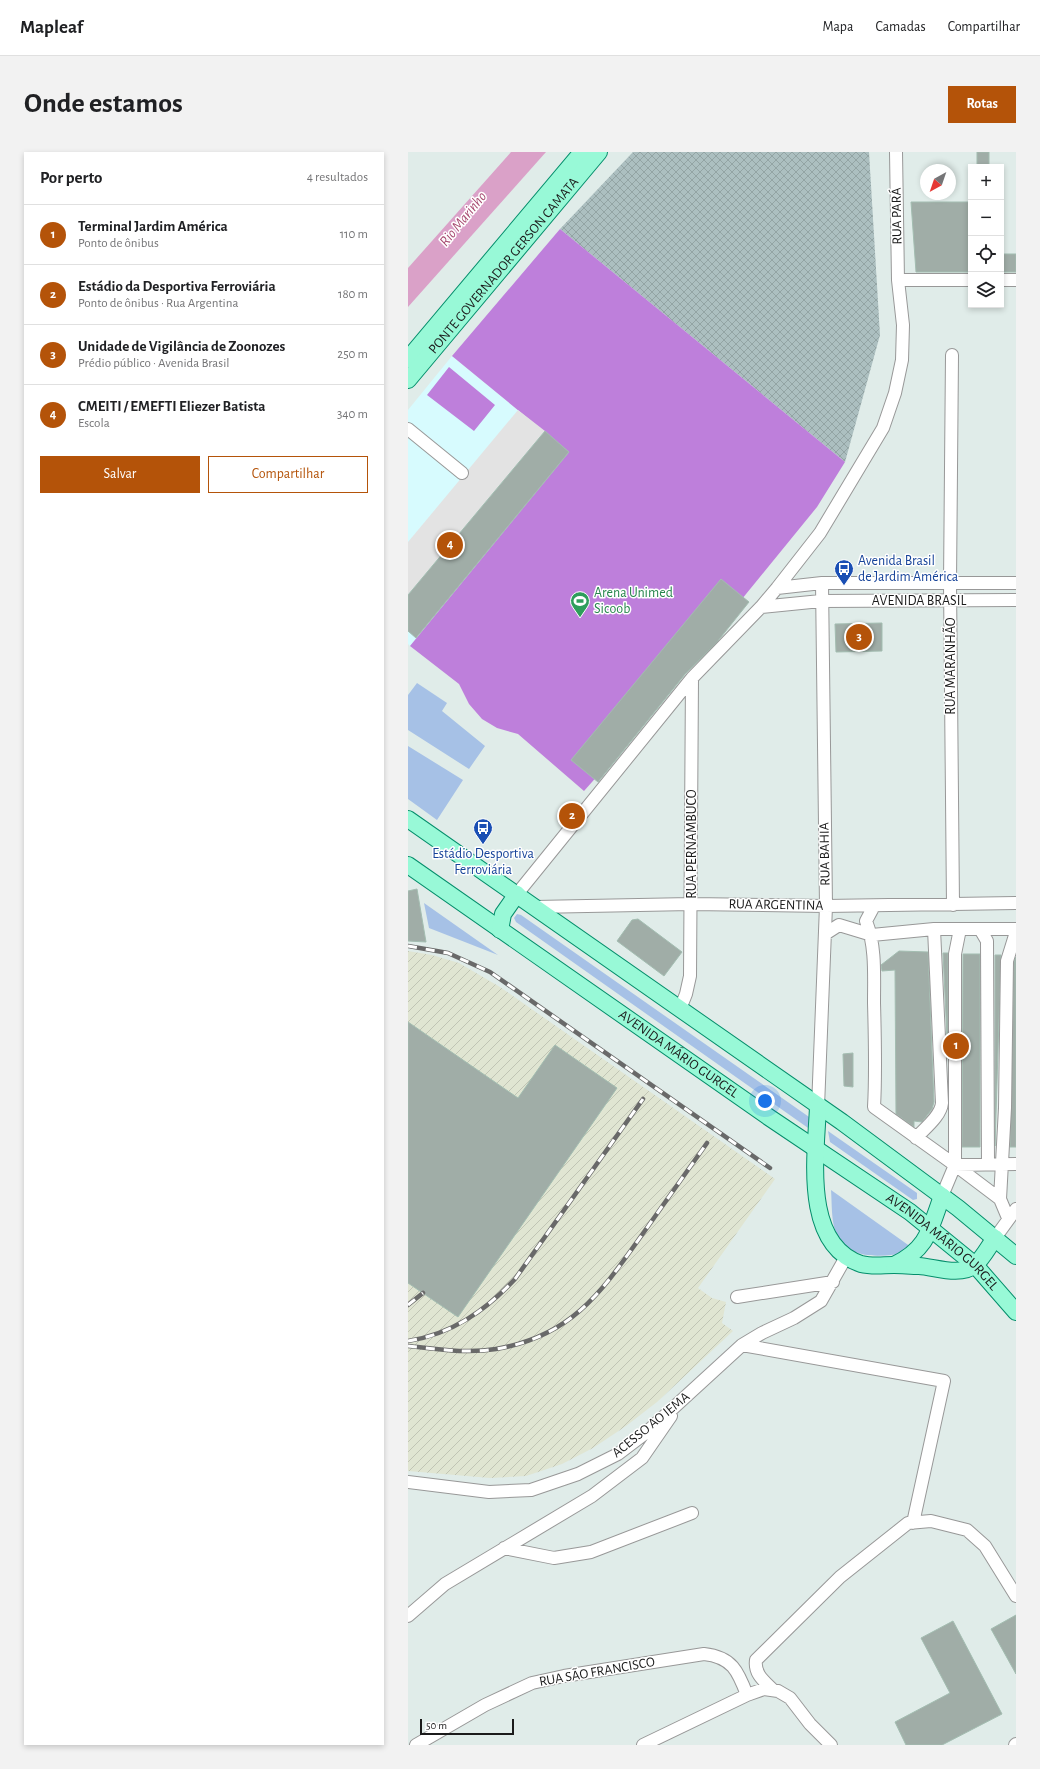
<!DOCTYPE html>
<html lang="pt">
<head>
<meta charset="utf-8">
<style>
	body { margin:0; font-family:"Alegreya Sans",sans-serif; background:#f2f2f2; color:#202124 }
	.controls { position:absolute; right:12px; top:12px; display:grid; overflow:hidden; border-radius:0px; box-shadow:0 2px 6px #0003 }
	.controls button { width:36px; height:36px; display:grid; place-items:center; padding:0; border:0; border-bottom:1px solid #e0e0e0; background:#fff; color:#202124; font:20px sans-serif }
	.compass { position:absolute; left:512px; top:12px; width:36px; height:36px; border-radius:50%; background:#fff; box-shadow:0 2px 6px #0003; rotate:220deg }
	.scale { position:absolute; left:12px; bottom:10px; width:94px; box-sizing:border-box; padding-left:4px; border:2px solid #1b1b1b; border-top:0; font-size:11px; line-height:14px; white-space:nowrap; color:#1b1b1b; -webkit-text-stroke:3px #fff; paint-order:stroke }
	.you { position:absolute; left:357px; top:949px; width:14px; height:14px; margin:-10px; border:3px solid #fff; border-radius:50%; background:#1a73e8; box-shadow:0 0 0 6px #1a73e833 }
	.badge { display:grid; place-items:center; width:26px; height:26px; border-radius:50%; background:#b45309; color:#fff; font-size:13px; font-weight:700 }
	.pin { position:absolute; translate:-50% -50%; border:2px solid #fff; box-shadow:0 1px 4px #0006 }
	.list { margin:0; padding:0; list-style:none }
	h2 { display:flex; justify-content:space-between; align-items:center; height:52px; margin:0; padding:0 16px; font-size:17px }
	h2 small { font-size:13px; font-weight:400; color:#757577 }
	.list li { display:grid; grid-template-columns:26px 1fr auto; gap:12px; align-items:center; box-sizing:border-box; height:60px; padding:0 16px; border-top:1px solid #e0e0e0 }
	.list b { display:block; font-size:15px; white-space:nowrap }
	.list p { margin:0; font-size:13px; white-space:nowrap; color:#757577 }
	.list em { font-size:13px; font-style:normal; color:#757577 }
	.actions { display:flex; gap:8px; padding:12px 16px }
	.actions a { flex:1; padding:9px 0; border:1px solid #b45309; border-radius:0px; text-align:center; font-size:14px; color:#b45309 }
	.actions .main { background:#b45309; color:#fff }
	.icon { flex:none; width:22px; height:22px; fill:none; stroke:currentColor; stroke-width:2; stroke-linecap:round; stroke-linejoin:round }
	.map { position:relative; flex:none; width:608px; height:1593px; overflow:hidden; border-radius:0px }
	header { display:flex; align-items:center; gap:24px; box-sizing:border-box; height:56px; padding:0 20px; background:#fff; border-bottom:1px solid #e0e0e0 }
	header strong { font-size:19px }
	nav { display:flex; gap:22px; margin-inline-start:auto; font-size:14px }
	.intro { display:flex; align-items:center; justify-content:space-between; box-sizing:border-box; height:96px; padding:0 24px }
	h1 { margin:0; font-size:28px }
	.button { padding:10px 18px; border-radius:0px; background:#b45309; color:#fff; font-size:14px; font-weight:700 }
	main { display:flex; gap:24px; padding:0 24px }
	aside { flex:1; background:#fff; border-radius:0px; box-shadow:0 2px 6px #0003 }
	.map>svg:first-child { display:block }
	.industrial { fill:url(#industrial-furrows) }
	.education { fill:#d7fbfe }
	.construction { fill:url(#construction-cross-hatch) }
	.grass { fill:#a6c1e6 }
	.pitch { fill:#be7fdb }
	.parking { fill:#e3e3e3 }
	.water { fill:#daa1c8 }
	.building { fill:#a0ada7; stroke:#a3bdb1 }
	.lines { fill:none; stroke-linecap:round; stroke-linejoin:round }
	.minor-casing { stroke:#989898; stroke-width:14 }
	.major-casing { stroke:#048e6b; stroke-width:18 }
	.minor { stroke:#fff; stroke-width:12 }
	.major { stroke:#98f9d7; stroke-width:16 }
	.rail-casing { stroke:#696969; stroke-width:4.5 }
	.rail { stroke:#fff; stroke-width:3; stroke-dasharray:9; stroke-linecap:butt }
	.labels { text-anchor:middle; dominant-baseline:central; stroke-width:3; stroke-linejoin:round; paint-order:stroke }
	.street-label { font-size:14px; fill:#1b1b1b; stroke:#fff }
	.transit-label { font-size:14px; fill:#164399; stroke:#fff; text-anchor:start }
	.leisure-label { font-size:14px; fill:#27864d; stroke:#fff; text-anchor:start }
	.water-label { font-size:15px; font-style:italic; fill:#a74b71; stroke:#fff }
</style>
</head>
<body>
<header>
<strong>Mapleaf</strong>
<nav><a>Mapa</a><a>Camadas</a><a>Compartilhar</a></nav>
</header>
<div class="intro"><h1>Onde estamos</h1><a class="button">Rotas</a></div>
<main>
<aside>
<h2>Por perto<small>4 resultados</small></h2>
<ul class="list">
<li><span class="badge">1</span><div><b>Terminal Jardim América</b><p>Ponto de ônibus</p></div><em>110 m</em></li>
<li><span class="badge">2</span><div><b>Estádio da Desportiva Ferroviária</b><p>Ponto de ônibus · Rua Argentina</p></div><em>180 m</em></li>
<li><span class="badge">3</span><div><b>Unidade de Vigilância de Zoonozes</b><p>Prédio público · Avenida Brasil</p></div><em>250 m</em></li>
<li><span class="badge">4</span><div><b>CMEITI / EMEFTI Eliezer Batista</b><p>Escola</p></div><em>340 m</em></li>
</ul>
<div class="actions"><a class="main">Salvar</a><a>Compartilhar</a></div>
</aside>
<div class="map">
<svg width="608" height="1593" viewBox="0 0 608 1593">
	<defs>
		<pattern id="industrial-furrows" width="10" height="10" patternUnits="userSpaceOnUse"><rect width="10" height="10" fill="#e0e5d2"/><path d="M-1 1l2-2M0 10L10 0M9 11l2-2" fill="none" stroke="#c0c4b4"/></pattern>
		<pattern id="construction-cross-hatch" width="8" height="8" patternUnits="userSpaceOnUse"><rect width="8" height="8" fill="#acbfc0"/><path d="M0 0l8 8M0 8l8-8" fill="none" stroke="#93a4a4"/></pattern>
	</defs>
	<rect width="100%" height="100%" fill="#e0ece9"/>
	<path class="industrial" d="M0 799 24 803 51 811 92 835 367 1027 290 1136 304 1146 318 1150 314 1171 325 1179 249 1250 218 1274 185 1296 154 1312 118 1324 82 1326 0 1319Z"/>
	<path class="education" d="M44 204 161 300 2 494 0 492V258Z"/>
	<path class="construction" d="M225 0H461L472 183 437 310 152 77Z"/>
	<path class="grass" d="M9 531 39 551 34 559 77 594 61 617 0 578V543Z
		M0 594 55 628 29 668 0 647Z
		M16 751 90 803 21 776Z
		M109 762 113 763 404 967 403 978 108 770 106 766Z
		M420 979 509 1041V1047L505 1048 422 990Z
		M423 1038 503 1095 500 1101C474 1104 441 1110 428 1081 423 1069 424 1051 423 1038Z"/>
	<path class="pitch" d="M152 77 437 310 409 355 192 621 176 639 110 582 89 576 74 567 61 552 51 532 2 494 161 300 44 204Z
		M41 215 87 253 66 279 19 243Z"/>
	<path class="parking" d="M110 258 137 279 0 443V390Z"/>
	<path class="water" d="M103 0H138L0 155V116Z"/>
	<path class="building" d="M569 0H581V15H569Z
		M503 50H563V120H508Z
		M593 102H608V120H593Z
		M137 279 161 300 8 486 0 479V443Z
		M313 427 341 450 309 490 278 521 190 630 163 608Z
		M474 471V499L428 500 427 472Z
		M9 737 18 790 0 789V739Z
		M230 767 274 800 256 824 209 789 224 768Z
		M491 799 520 800 526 950 524 957 514 970 506 969V975L488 962 487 818 474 819 473 813Z
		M535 801H540V907Z
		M555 802H572V995H554Z
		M587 803H593L587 994Z
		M608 805V995H602L606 810Z
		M0 870 110 946 147 893 209 936 50 1165 0 1131Z
		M445 901V935L436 934 435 902Z
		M608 1463V1522L583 1477Z
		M545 1469 594 1562 534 1593H498L487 1570 542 1541 513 1486Z"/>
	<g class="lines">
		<g class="minor-casing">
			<path id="minor" d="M490 128H563
				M593 128H608
				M544 203 542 431 545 753
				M0 277 54 321
				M369 436 414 431H608
				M353 455 413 449 608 448
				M109 742 284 526 353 455 369 436 412 381 475 276 487 241 494 208 495 173 490 128 488 0
				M466 754 458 769C468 794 466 824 466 851 467 886 468 921 466 955L547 1013 592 1047
				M127 755 283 752 418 754 608 751
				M572 777 579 789 580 1012
				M417 782 431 773 464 783 526 777H608
				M272 857 278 842 282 824 284 526
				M410 955 418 754 414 431
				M508 986C516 977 533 964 534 951L526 777
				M547 1013 608 1012
				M534 1044 547 1013V802L552 777
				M600 1066 592 1047 597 956 599 809 608 780
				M587 1086 608 1057
				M329 1145 425 1130
				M334 1193 536 1229 505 1371
				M0 1330 81 1340 123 1338 170 1322 210 1302 239 1280 334 1193 354 1181 386 1166 413 1149 438 1105
				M96 1396 146 1406 183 1400 284 1361
				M0 1464 37 1432 184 1344 234 1306 263 1264
				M365 1538C356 1529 346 1522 348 1508L432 1425 500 1371 523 1369 559 1378 577 1394 608 1444
				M8 1593 77 1553 124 1531 156 1524 296 1502C324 1505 330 1519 339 1543
				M235 1593 339 1543 356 1537 370 1539 382 1546 402 1572 423 1593
				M607 1593 608 1592"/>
		</g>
		<g class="major-casing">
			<g id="major">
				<path d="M0 207 174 0"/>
				<path id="s1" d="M0 228 191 0"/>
				<path d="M0 667 434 970 550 1056 608 1104"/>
				<path id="s2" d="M0 713 362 966 502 1060 567 1113 608 1160"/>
				<path d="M92 778 95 762 109 742"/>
				<path d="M410 955C408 1003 394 1092 453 1112 465 1115 475 1113 486 1113 494 1113 503 1114 511 1114 527 1115 552 1125 567 1113 575 1106 581 1094 587 1086"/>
				<path d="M486 1113C520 1097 522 1077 534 1044"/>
			</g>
		</g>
		<use href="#minor" class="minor"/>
		<use href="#major" class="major"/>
		<g class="rail-casing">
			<path id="rail" d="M0 794 40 801 82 820 362 1016
				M0 1153 15 1141
				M0 1189C44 1182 77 1159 107 1127L235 947
				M0 1194C29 1197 59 1202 88 1197 165 1184 194 1139 236 1080 257 1050 278 1021 299 991"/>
		</g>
		<use href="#rail" class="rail"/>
	</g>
	<defs>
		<g id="bus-pin" transform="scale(1)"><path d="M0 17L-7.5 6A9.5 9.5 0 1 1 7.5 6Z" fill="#1a4fb4" stroke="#fff"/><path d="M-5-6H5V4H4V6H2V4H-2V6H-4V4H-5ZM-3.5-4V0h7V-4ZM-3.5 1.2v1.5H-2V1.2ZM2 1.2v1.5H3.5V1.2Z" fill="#fff"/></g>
		<g id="stadium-pin" transform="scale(1)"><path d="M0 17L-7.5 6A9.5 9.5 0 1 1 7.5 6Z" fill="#2e9e5b" stroke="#fff"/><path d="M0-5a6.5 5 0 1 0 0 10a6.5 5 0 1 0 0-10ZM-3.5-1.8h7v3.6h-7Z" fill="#fff"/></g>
	</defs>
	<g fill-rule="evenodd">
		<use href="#bus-pin" x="436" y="417"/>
		<use href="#stadium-pin" x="172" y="449"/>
		<use href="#bus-pin" x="75" y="676"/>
	</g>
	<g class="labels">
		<g class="street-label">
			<text transform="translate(489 64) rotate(-91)">RUA PARÁ</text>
			<text stroke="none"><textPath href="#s1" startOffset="149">PONTE GOVERNADOR GERSON CAMATA</textPath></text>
			<text x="511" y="449">AVENIDA BRASIL</text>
			<text transform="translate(543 514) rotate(-90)">RUA MARANHÃO</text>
			<text transform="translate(284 692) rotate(-90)">RUA PERNAMBUCO</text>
			<text transform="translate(417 702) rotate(-91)">RUA BAHIA</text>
			<text transform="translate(368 753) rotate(1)">RUA ARGENTINA</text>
			<text stroke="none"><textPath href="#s2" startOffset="330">AVENIDA MÁRIO GURGEL</textPath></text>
			<text stroke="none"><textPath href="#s2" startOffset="654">AVENIDA MÁRIO GURGEL</textPath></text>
			<text transform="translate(243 1273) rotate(-39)">ACESSO AO IEMA</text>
			<text transform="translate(189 1520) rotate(-10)">RUA SÃO FRANCISCO</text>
		</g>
		<g class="transit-label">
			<text x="450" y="409">Avenida Brasil<tspan x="450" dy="16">de Jardim América</tspan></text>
			<text x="75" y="702" text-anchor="middle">Estádio Desportiva<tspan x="75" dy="16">Ferroviária</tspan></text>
		</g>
		<g class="leisure-label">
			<text x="186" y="441">Arena Unimed<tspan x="186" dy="16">Sicoob</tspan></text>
		</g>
		<g class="water-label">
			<text transform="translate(55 67) rotate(-51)">Rio Marinho</text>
		</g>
	</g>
</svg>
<div class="controls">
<button>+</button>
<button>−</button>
<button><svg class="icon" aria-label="locate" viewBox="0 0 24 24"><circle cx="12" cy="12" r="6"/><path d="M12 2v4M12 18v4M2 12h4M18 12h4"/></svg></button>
<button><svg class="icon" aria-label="layers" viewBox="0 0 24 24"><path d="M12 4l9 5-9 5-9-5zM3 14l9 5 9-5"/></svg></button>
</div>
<svg class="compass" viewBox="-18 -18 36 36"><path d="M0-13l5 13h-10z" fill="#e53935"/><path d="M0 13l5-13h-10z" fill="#757577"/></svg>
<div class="scale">50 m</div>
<div class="you"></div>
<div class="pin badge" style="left:548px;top:894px">1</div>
<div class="pin badge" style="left:164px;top:664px">2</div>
<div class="pin badge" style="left:451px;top:485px">3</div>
<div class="pin badge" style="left:42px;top:393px">4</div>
</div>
</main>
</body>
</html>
